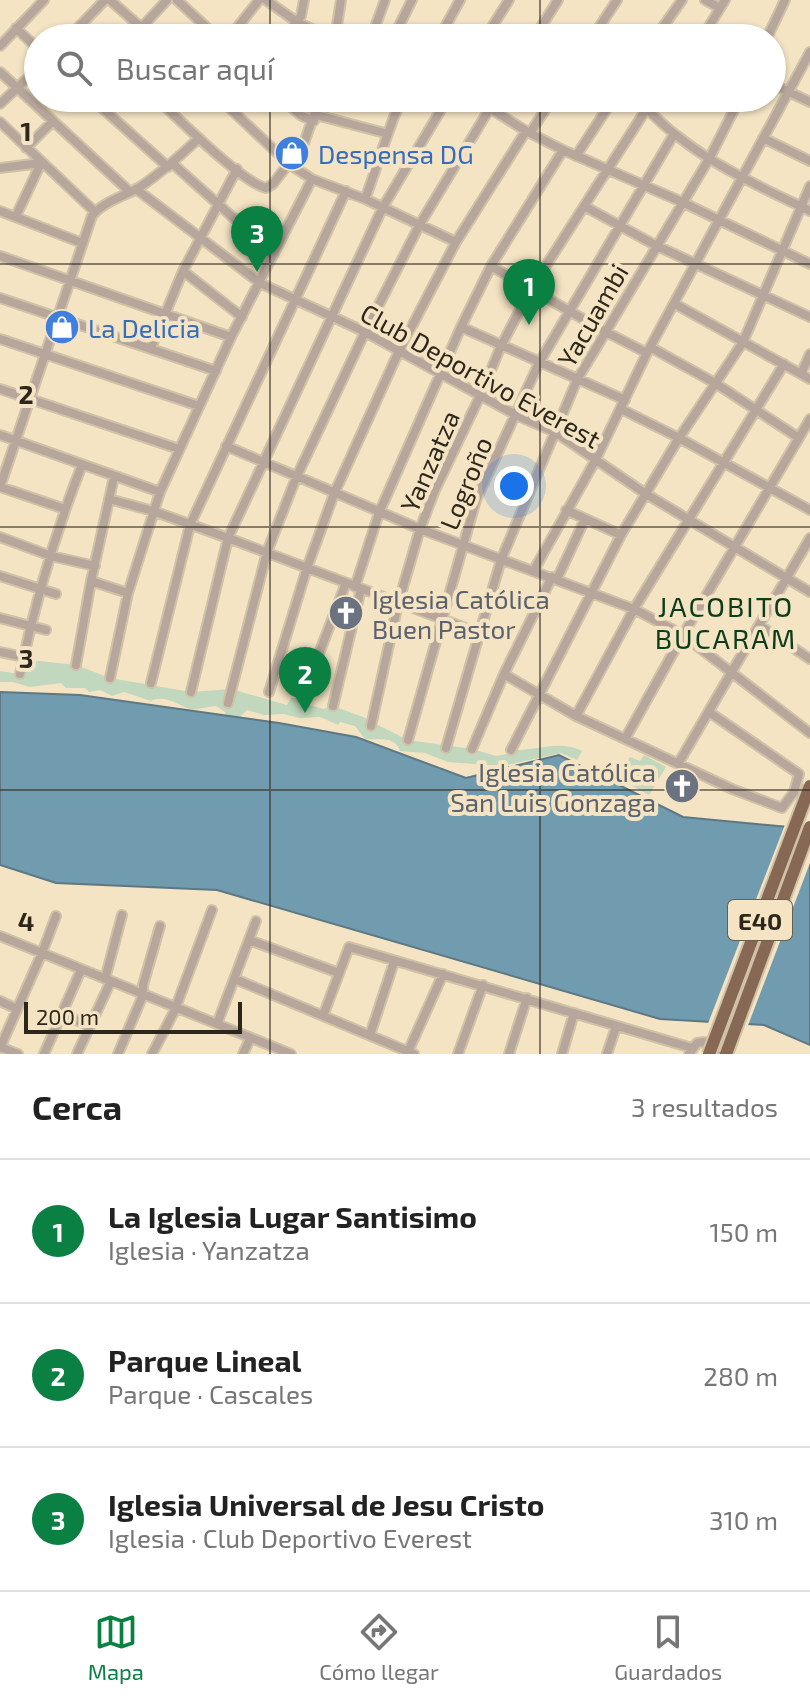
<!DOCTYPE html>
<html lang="es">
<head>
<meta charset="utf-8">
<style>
	body { margin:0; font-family:"Exo 2",sans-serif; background:#f6f6f6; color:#222 }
	.scale { position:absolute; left:24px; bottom:20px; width:218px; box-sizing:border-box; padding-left:8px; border:4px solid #2d271b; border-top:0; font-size:22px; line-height:28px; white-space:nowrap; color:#2d271b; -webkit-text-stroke:6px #f4e4c4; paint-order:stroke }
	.you { position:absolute; left:514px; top:486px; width:28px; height:28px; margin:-20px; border:6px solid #fff; border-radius:50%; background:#1a73e8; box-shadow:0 0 0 12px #1a73e833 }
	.badge { display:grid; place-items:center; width:52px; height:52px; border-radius:50%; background:#0b8043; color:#fff; font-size:26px; font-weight:700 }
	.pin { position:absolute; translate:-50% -66px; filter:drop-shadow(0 2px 4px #0008) }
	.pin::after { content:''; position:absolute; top:42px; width:28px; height:24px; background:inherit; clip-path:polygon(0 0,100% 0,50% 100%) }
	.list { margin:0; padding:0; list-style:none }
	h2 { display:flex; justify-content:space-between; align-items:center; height:104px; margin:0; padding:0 32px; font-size:34px }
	h2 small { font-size:26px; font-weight:400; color:#767676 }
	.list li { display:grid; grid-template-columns:52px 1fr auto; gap:24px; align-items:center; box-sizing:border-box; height:144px; padding:0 32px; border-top:2px solid #e0e0e0 }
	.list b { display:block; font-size:30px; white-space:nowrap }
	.list p { margin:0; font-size:26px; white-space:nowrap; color:#767676 }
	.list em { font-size:26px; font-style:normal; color:#767676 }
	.icon { flex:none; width:44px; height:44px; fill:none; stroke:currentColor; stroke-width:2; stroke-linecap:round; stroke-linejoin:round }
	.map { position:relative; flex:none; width:810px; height:1054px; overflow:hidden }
	.search { position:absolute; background:#fff; box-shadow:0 2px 6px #0004; left:24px; right:24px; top:24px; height:88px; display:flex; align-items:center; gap:20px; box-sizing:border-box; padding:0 28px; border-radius:44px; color:#767676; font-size:30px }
	.sheet { height:536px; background:#fff }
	nav { display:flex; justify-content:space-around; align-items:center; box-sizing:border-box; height:112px; border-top:2px solid #e0e0e0; background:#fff; font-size:22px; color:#767676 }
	nav a { display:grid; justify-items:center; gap:4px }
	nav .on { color:#0b8043 }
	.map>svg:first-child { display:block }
	.green { fill:#c1d8be }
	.water { fill:#719baf; stroke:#5d7883; stroke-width:2 }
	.pier { fill:#f4e4c4 }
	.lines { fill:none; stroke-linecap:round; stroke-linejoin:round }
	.minor-casing { stroke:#d0c2a6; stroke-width:12 }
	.minor { stroke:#b7a69c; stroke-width:8 }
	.trunk-bridge-casing { stroke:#d0c2a6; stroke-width:16; stroke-linecap:butt }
	.trunk-bridge { stroke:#866854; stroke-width:12 }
	.grid { fill:none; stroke:#2d271b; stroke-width:2; stroke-opacity:0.55 }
	.labels { text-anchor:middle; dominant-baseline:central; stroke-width:8; stroke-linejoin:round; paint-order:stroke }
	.shield { fill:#f4e4c4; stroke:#69604e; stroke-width:2 }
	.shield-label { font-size:24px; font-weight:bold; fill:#2d271b }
	.shop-label { font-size:26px; fill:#366cbe; stroke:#f4e4c4; text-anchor:start }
	.street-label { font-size:26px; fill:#2d271b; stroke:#f4e4c4 }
	.worship-label { font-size:26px; fill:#5b616d; stroke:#f4e4c4; text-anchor:start }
	.neighbourhood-label { font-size:28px; letter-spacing:2px; fill:#0a3d1a; stroke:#f4e4c4 }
	.grid-label { font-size:26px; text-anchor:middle; font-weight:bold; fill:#2d271b; stroke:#f4e4c4; stroke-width:8; stroke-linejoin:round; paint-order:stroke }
</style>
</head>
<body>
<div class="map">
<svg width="810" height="1054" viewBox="0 0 810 1054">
	<rect width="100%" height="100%" fill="#f4e4c4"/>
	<path class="green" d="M30 660 76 665 110 678 191 692 231 689 287 705 291 698H302L306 704 323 709 333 706 366 718 371 726 378 725 408 740 472 749 496 756 507 754 511 750C536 751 560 739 582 751L577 760 561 753 502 766 448 762 425 753 400 751C394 734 378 741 365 739L355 726 340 722 338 725 320 717 300 718 283 714 264 715 247 710 237 720 228 719 225 712 216 706C209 706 197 711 190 709 178 705 165 694 151 701L124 692 112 696 100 690 89 692 85 688H66L61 683 30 687 13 682H0V671L20 674Z
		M644 755 666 767 649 795 618 778 630 757 640 761Z"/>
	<path class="water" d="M0 692 80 695 279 723 356 737 466 778 559 755 683 817 810 829V1045L764 1025 660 1019 217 890 56 883 0 865Z"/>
	<path class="pier" d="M786 822 810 825V863L747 1028 707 1026Z"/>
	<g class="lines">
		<g class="minor-casing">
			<path id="minor" d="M110 0 153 38
				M177 0 218 38
				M266 0 297 22 331 38
				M705 0 720 8
				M16 28 38 49
				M79 28 90 38
				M68 38 105 0
				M132 38 167 0
				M229 38 259 0
				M284 38 301 16 304 0
				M335 38 341 0
				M371 38 385 0
				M393 38 412 0
				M439 38 460 0
				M485 38 509 0
				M534 38 558 0
				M592 38 617 0
				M655 38 682 0
				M702 38 725 0
				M767 38 785 0
				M0 46 44 0
				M0 72 130 192
				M772 84 810 102
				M91 98 168 167
				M156 98C178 118 241 182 266 188L273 184 304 143 320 98
				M219 98 289 164 312 179 365 199 456 242
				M280 98 302 116 314 121
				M474 98 526 131 563 150 682 202 810 264
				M635 98C649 110 661 124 676 135 717 168 763 188 810 211
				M0 104 38 68
				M650 111 660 98
				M316 115 385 133
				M0 122 95 212
				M530 133 553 98
				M763 138 810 161
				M26 148 53 121
				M576 156 614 98
				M172 163 274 254
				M0 168 41 163
				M136 189 260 283 365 332 516 415 555 432 646 494 810 592
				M365 199C378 165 387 131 402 98
				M584 206 655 245 810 317
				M0 211 82 243
				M16 216 41 163
				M0 256 231 337
				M491 266 604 331 647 353
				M183 271 242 317
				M0 298 216 371
				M675 304 810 379
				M461 327 625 400
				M0 339 199 406
				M650 347 715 383 799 438
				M151 348 183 271 237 169
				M801 374 810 354
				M0 389 179 449
				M621 409 679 438 810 510
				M0 435 160 492
				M226 446 420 529 634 609 683 635 810 733
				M0 487 92 216C102 202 125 196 140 187 162 172 180 156 199 138
				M0 487 65 509
				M109 499 153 511 228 538 479 633
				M566 510 621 535
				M0 537 51 556 95 566
				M534 570 595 461 647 353 810 52
				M0 576 56 594
				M557 579 585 519
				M91 581 128 593
				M355 587 379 513 461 327 491 266 563 150
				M0 618 46 630
				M759 625 810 659
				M0 652 24 657
				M76 665 91 581 114 477
				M20 674C35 603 55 533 82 465
				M504 674 576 716 732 789 782 808 794 792 799 774 709 712
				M110 678 128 593 160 492 231 337 312 179
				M151 683 190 525 346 191
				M191 692 228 538 383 207 448 98
				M269 692 307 568 334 494 399 351 456 242 526 131
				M302 698 346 583
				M228 703 267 552 296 478 365 332 420 224 496 98
				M333 706 361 589
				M576 716 634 609 784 364
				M371 726 398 604 420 529 435 490 481 394 501 346 531 289 647 108
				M625 739 683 635 810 419
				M408 740 476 500 539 363 674 134
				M446 748 501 560 577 380 709 159 740 98
				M472 749 504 674 552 577
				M511 750 621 535 679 438 743 342 810 186
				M678 764 810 538
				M0 936 291 1054
				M249 940 339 973
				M105 979 122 915
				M235 979 414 1054
				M0 1001 17 1009
				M62 1014 90 1026
				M323 1016 349 947 692 1048
				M217 1024 256 921
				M370 1035 394 962
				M0 1047 18 1054
				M0 1048 42 953 56 916
				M44 1054 81 970
				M77 1054 111 981
				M118 1054 143 995V985L160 926
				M152 1054 174 1012 212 910
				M243 1054 250 1039
				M407 1054 443 974
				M458 1054 483 985
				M509 1054 527 998
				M562 1054 574 1013
				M607 1054 616 1027
				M689 1054 697 1043 704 1042 728 1053"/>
		</g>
		<use href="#minor" class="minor"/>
		<g class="trunk-bridge-casing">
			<path id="trunk-bridge" d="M709 1054 810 786
				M726 1054 810 827"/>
		</g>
		<use href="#trunk-bridge" class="trunk-bridge"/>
	</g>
	<path class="grid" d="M270 0V38M540 0V38M270 98V1054M540 98V1054M0 264H810M0 527H810M0 790H810"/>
	<defs>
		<g id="shop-disc" transform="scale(1.8)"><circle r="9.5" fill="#3f7fe0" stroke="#f4e4c4"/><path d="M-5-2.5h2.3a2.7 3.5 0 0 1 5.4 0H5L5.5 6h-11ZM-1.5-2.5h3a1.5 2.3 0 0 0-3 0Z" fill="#fff"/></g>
		<g id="church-disc" transform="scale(1.8)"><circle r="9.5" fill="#6b7280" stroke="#f4e4c4"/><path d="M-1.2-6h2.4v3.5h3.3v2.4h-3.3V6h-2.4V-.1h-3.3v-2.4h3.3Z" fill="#fff"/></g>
	</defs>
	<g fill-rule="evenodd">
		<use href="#shop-disc" x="292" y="153"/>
		<use href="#shop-disc" x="62" y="327"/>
		<use href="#church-disc" x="346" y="613"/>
		<use href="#church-disc" x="682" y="786"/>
	</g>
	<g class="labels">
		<rect class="shield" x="728" y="900" width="64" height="40" rx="6"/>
		<g class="shield-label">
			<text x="760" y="920">E40</text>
		</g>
		<g class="shop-label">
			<text x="318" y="153">Despensa DG</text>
			<text x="88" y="327">La Delicia</text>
		</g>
		<g class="street-label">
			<text transform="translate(592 315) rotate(-60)">Yacuambi</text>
			<text transform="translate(481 375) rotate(29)">Club Deportivo Everest</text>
			<text transform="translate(429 461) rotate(-66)">Yanzatza</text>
			<text transform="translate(465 483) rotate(-68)">Logroño</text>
		</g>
		<g class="worship-label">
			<text x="372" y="598">Iglesia Católica<tspan x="372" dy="30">Buen Pastor</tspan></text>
			<text x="656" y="771" text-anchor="end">Iglesia Católica<tspan x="656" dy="30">San Luis Gonzaga</tspan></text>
		</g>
		<g class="neighbourhood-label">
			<text x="726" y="606">JACOBITO<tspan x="726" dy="32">BUCARAM</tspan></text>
		</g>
	</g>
	<g class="grid-label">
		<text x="26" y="141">1</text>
		<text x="26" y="404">2</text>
		<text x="26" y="668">3</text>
		<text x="26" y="931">4</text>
	</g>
</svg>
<div class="scale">200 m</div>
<div class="you"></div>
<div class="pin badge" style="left:529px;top:325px">1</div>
<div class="pin badge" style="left:305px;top:713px">2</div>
<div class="pin badge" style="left:257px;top:272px">3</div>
<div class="search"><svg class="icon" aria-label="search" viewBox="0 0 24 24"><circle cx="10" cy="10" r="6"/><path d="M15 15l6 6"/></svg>Buscar aquí</div>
</div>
<section class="sheet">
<h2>Cerca<small>3 resultados</small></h2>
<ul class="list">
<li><span class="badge">1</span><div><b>La Iglesia Lugar Santisimo</b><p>Iglesia · Yanzatza</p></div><em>150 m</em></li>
<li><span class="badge">2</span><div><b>Parque Lineal</b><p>Parque · Cascales</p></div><em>280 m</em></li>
<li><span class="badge">3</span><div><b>Iglesia Universal de Jesu Cristo</b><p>Iglesia · Club Deportivo Everest</p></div><em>310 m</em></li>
</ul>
</section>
<nav>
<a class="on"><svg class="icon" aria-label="map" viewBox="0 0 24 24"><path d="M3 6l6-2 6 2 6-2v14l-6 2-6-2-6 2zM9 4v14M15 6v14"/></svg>Mapa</a>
<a><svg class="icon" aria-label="directions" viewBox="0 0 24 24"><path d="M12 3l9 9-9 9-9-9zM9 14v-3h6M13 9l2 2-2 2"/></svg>Cómo llegar</a>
<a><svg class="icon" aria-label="saved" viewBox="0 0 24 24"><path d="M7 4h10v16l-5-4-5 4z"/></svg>Guardados</a>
</nav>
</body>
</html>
